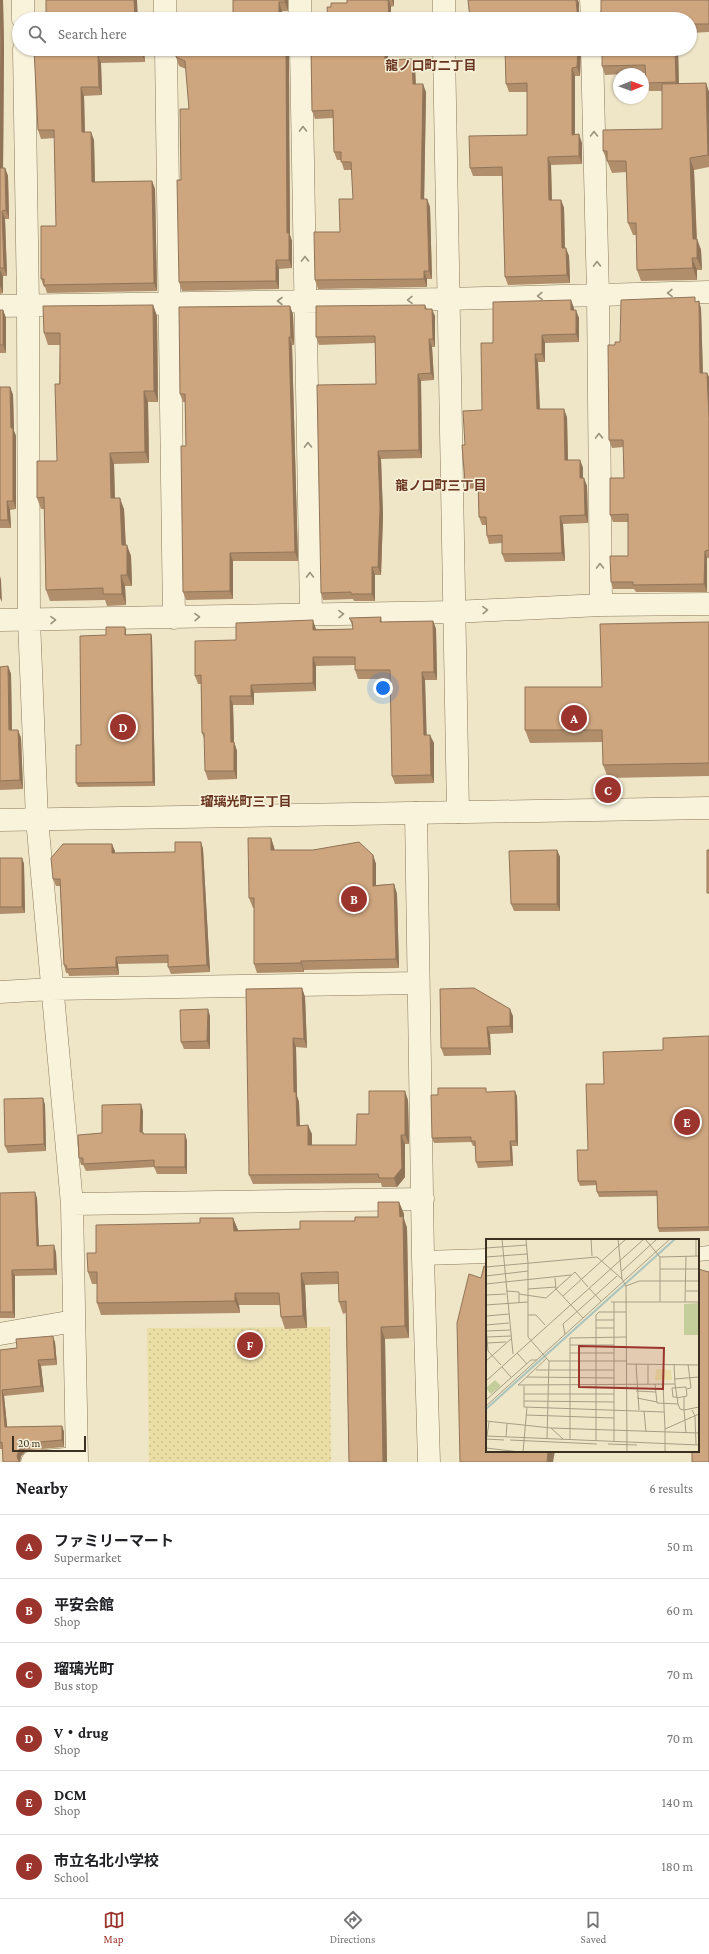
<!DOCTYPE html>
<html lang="en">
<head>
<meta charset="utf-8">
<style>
	body { margin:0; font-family:"Crimson Pro","Noto Sans JP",serif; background:#f6f6f6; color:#202124 }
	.compass { position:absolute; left:613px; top:68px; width:36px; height:36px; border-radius:50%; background:#fff; box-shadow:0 1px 3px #0004; rotate:89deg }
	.scale { position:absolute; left:12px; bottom:10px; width:74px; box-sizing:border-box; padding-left:4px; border:2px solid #3c3020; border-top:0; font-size:11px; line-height:14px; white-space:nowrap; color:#3c3020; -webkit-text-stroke:3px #f6f0d8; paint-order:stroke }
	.you { position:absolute; left:383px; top:688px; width:14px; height:14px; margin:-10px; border:3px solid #fff; border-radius:50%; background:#1a73e8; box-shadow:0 0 0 6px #1a73e833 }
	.badge { display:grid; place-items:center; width:26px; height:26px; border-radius:50%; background:#9b342c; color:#fff; font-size:13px; font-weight:700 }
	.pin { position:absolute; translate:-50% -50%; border:2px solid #fff; box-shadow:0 1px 4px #0006 }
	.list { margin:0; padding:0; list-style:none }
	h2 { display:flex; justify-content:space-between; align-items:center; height:52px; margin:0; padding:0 16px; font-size:17px }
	h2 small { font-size:13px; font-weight:400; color:#757577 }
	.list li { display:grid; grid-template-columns:26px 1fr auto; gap:12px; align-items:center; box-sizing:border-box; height:64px; padding:0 16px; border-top:1px solid #e0e0e0 }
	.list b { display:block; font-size:15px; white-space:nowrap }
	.list p { margin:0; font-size:13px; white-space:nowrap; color:#757577 }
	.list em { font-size:13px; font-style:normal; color:#757577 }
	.icon { flex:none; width:22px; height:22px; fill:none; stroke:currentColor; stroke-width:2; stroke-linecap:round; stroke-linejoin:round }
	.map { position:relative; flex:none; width:709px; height:1462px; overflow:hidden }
	.search { position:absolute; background:#fff; box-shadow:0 1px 3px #0004; left:12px; right:12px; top:12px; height:44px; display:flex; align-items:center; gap:10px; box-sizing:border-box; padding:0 14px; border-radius:22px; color:#757577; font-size:15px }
	.sheet { height:436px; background:#fff }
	nav { display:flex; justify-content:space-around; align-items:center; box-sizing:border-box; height:56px; border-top:1px solid #e0e0e0; background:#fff; font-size:11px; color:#757577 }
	nav a { display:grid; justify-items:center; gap:2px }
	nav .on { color:#9b342c }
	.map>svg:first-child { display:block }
	.sand { fill:url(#sand-dots) }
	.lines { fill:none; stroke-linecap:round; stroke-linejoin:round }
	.service-casing { stroke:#8b795c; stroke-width:15 }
	.minor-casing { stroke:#8b795c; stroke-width:23 }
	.tertiary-casing { stroke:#8b795c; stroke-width:23 }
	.service { stroke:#f9f3dc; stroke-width:14 }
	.minor { stroke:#f9f3dc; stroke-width:22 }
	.tertiary { stroke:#f9f3dc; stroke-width:22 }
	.wall { fill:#b08e6c }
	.shaded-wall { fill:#907458 }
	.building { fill:#cda57e; stroke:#907458 }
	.oneway { stroke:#9a927e }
	.labels { text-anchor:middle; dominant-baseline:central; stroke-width:3; stroke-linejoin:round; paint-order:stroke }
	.neighbourhood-label { font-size:13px; font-weight:bold; fill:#69341f; stroke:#f6f0d8 }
	.inset-river { fill:none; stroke:#a9c3bd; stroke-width:2 }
	.inset-road { fill:none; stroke:#a79d85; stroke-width:1 }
	.view { fill:#9b342c; fill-opacity:0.15; stroke:#9b342c; stroke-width:2 }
	.inset-edge { fill:none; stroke:#3c3020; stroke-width:2 }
</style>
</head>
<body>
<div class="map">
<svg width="709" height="1462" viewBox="0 0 709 1462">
	<defs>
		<pattern id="sand-dots" width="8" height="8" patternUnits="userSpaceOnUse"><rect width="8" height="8" fill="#eadea5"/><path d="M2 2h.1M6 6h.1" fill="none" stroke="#cabf8e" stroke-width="1.8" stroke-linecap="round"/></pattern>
	</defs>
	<rect width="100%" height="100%" fill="#efe6c8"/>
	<path class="sand" d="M330 1327 331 1462H149L147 1328Z"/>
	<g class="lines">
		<g class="service-casing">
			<path id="service" d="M698 1254 709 1253
				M423 1258 487 1256"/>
		</g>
		<g class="minor-casing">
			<path id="minor" d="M23 0V19
				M165 0V19
				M300 0V19
				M444 0V19
				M591 0 592 19
				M24 49 28 306 29 620 37 819 72 1204 77 1462
				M166 49 174 618
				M301 49 311 614
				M444 49 458 812
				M592 49 598 295 601 605
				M0 306 449 299 709 292
				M0 620 454 612 601 605 709 604
				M416 813 423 1258 429 1462
				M0 992 52 989 417 983
				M72 1204 423 1199
				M0 1334 74 1321
				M32 1462 77 1458"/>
		</g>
		<g class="tertiary-casing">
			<path id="tertiary" d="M0 820 709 808"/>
		</g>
		<use href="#service" class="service"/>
		<use href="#minor" class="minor"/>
		<use href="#tertiary" class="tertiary"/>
	</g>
	<path class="wall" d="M0 0H3L4 47 3 168H5L8 176 9 219H5L7 276H3V293L0 294Z
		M233 0H288V11L233 14Z
		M347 0H394V6L391 7V19H328L331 7 347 3Z
		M709 0V32L690 33V19L600 17 601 10Z
		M34 49H154V55L144 51 145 62 101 63 102 95 84 96 85 132 94 140 95 182 152 181 155 189 157 291 47 293 45 287H44L41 279 56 226 55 138 41 139 38 130Z
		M288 49 290 235 292 241V268L279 269V289L182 291 179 282 181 180 189 109 186 69 179 66 176 57Z
		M311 49H388V60L412 59 415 68 416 84 426 92 424 199H427L430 207 432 279H427V287L318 289 315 280 340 232 353 199 352 170H344L341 160H337L334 152 333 118 315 119 312 111Z
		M581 49 580 76H575V134L582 143V164L551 165 552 200H561L564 208 565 248 569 256 570 283 508 285 505 277 502 176H473L470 168 527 135V92H509L506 84Z
		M602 49H678L679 84 706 83 709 92V167L694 170 697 239 701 250 702 270H697V280L641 281 637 270 636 235H633L628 223 627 172 612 173 603 151 662 129V91H649L646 83V73L605 75 602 66Z
		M699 301 701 309 703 373H707L709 377V558H707V592H636L634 589H613L611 582 628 556V522H613L610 515 624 478V447L612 448 609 440 615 345 620 342 696 302Z
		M153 305 157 316 158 402H148L149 463 114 464 115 498 124 509 126 545 131 556 132 586H125L126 605 107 606 105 600 50 601 46 590 44 509H41L37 498 57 461 60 345H48L44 333Z
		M425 305 427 309 435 316V347H432L434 380 421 381 422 458 381 459 383 515 381 575H375V601H354L353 599 323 600 321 593 376 384 375 343 319 345 316 337Z
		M574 308V310L579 318V342L545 343V362H538L540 409 567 417 568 460H580L583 468V478L587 486 588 523 563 524 565 561 505 562 502 554V543L489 544 487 536 486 525H482L479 517 478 488 468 489 465 481V445L482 410 493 343Z
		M0 310H3L6 318V353H0Z
		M293 314 294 345H292L298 561H233V599L186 600 183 592 186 446 185 402H183L180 394Z
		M0 387H10L13 395 14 431 16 436V509L10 510 11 528H0Z
		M381 617 382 622 433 621 436 629 437 680H425L426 735 434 743V783L395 784 392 776 390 679H358L355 670V665L316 666V691L254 693V705H233L234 742 237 751V779L208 780 205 771V741L202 733 201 684H198L195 676 316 629H353V627L349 618Z
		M709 622V776L608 778 603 765V742L530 743 525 730 602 687Z
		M126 630V635L151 634 152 638 155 786 78 787 76 783 81 745 106 635Z
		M8 666 11 674 12 730H18L21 738 23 789 0 790V667Z
		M271 838 275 850 373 855 376 864V885L394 884 397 894 399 968 304 970V972L257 973 254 964V908H253L249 898Z
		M201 842 203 849 210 972 171 974 168 967V963L118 964 119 975 69 976 68 973H66L64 965 60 886H56L53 879 115 851V853L175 852Z
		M557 850 560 857V911H514L511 904Z
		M0 858H22L24 864 25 913 0 914Z
		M302 988 305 997 307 1048 296 1047 297 1096 299 1102 300 1125 312 1134V1145H356L369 1114 408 1100 409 1144H405V1177L397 1187H382L381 1183 253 1184 249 1175Z
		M440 989 513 1016V1033L490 1034 491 1055 444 1056 441 1048Z
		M210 1016V1049H184L181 1042Z
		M709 1036V1231L659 1232 658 1228 657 1196 599 1197 597 1192V1185L580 1186 578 1181 588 1150 604 1084Z
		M487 1092 517 1096 518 1146H512L513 1166 478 1168 476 1162 475 1146H473L471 1142 434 1143 432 1138 438 1095Z
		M43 1098 45 1105 46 1151 8 1153 5 1146Z
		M143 1111V1132L144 1134H185L187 1141V1174H157L154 1167 86 1171 83 1165H81L79 1158 102 1133Z
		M0 1193 37 1198 39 1246 56 1252 57 1275 15 1276V1318H0Z
		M399 1202 404 1214V1219L407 1228 409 1338 385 1339 387 1462H349L346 1313 343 1314 339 1302V1284L305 1285 307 1328 285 1329 281 1317 280 1305H239L240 1313 101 1315 97 1303V1284H92L88 1272 96 1253 200 1223 233 1218 238 1230 300 1229 378 1217Z
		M55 1342 57 1365 41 1366 44 1392 4 1396 7 1427 62 1426 64 1432V1447L31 1450 25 1452 21 1456 20 1462H3V1449H0V1350L17 1348Z"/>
	<path class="shaded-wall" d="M0 0H3L4 47 3 176 0 168Z
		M134 0H137L138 19H135Z
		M285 0H288V11L285 2Z
		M388 0H389L391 7V19H389V17Z
		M392 0H394V6Z
		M576 0H578L579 3V19L577 11Z
		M279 2 282 11V19H279Z
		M141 49H144V51L145 62 142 54Z
		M151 49H154V55Z
		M286 49H289L290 235 292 241V268L289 260 287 233Z
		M385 49H388V68L385 60Z
		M578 49H581L580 76 577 67Z
		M675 49H678L679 91 676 82Z
		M98 55 101 63 102 95 99 87Z
		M412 59 415 68 416 92 413 84Z
		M572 68 575 76V143L572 135Z
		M706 83 709 92V157L708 155Z
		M423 84 426 92 424 208 421 199Z
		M81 87 84 96 85 141 82 132Z
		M91 132 94 140 95 190 92 182Z
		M579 134 582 143V164L579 156Z
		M548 157 551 165 552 208 549 200Z
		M690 158 694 170 697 251 693 239Z
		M5 168 8 176 9 219 6 210Z
		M152 181 155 189 157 291 154 283Z
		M427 199 430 207 432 279 429 271Z
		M561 200 564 208 565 257 562 248Z
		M2 211 5 219 7 276 4 268Z
		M697 239 701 250 702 270 697 258Z
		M566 248 569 256 570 283 567 275Z
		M692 258 697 270V280L693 268Z
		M276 260 279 269V289L276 281Z
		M0 270 3 276V293L0 286Z
		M424 271 427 279V287L424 279Z
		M571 300 574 308V318L571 310Z
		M699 301 701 309 703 380 700 373Z
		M153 305 157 316 158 402 154 391Z
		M290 306 293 314 294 345 291 337Z
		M432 309 435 316V347L433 339Z
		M3 310 6 318V353L3 345Z
		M576 310 579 318V342L576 334Z
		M542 335 545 343V362L542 354Z
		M289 337 292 345 298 561 295 552Z
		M429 339 432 347 434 380 431 373Z
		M535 354 538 362 540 417 537 409Z
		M707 373 709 377V418Z
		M418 374 421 381 422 458 419 450Z
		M10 387 13 395 14 431 16 436V509L13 501Z
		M144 391 148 402 149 463 145 452Z
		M564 409 567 417 568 468 565 460Z
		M378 451 381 459 383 515 381 575 378 567Z
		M110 453 114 464 115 509 111 498Z
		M580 460 583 468V486L580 478Z
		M584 478 587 486 588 523 585 515Z
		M120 498 124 509 126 557 122 545Z
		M7 501 10 510 11 528 8 520Z
		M560 516 563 524 565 561 562 553Z
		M127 545 131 556 132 586 127 575Z
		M705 551 707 558V592L704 584Z
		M230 553 233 561V599L230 591Z
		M372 567 375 575V601L372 594Z
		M121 575 125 586 126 605 122 594Z
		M0 576 1 580 2 602 0 598Z
		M313 620 316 629V638L313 630Z
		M433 621 436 629 437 680 434 672Z
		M125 627 126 630V638L125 635Z
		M151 634 152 638 155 786 153 782Z
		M313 657 316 666V691L313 683Z
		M8 666 11 674 12 738 9 730Z
		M422 672 425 680 427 743 424 735Z
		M251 685 254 693V705L251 696Z
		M230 696 233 705 234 742 237 751V779L234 771 231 742Z
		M18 730 21 738 23 789 20 780Z
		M430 735 434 743V783L431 775Z
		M271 838 274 847 275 859 271 850Z
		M201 842 203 849 210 972 207 965Z
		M112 844 115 851V860L112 853Z
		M557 850 560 857V911L557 904Z
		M373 855 376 864V895L373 886Z
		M22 858 24 864 25 913 22 907Z
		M394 884 397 894 399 968 396 959Z
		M116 957 118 964 119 975 116 967Z
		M301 961 304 970V972L301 963Z
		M302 988 305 997 307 1048 304 1039Z
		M208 1009 210 1016V1049L207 1041Z
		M510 1009 513 1016V1033L510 1026Z
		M487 1027 490 1034 491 1055 489 1048Z
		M293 1038 296 1047 297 1096 299 1102 300 1135 297 1126 294 1092Z
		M405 1091 408 1100 409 1144 405 1135Z
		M515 1091 517 1096 518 1146 516 1141Z
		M43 1098 45 1105 46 1151 44 1144Z
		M141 1104 143 1111 142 1139 140 1132Z
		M308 1125 312 1134V1154L308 1145Z
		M185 1134 187 1141V1174L185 1167Z
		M401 1135 405 1144V1177L397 1187 394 1178Z
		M510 1141 512 1146 513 1166 511 1161Z
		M35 1192 37 1198 39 1252 37 1246Z
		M399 1202 404 1214V1219L407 1228 409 1338 405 1326Z
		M233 1218 238 1230V1242L234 1231Z
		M54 1245 56 1252 57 1275 54 1269Z
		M12 1270 15 1276V1318L13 1312Z
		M301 1273 305 1285 307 1328 303 1316Z
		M235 1293 239 1305 240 1313 235 1301Z
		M381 1327 385 1339 387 1462H383Z
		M53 1336 55 1342 57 1365 55 1359Z
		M38 1360 41 1366 44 1392 41 1386Z
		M2 1390 4 1396 8 1434 5 1427Z
		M62 1426 64 1432V1447L62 1440Z
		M23 1445 25 1452 21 1456 20 1462H19L17 1456 19 1450Z
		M548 1451H555L553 1462H547Z"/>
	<path class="building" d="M0 0 1 39 0 168H5L6 210 2 211 4 268H0Z
		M46 0H134L135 19H46Z
		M233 0H285V2H279V19H176V15L233 14Z
		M347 0H388L389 17 384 18V19H328L327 7H331V3H347Z
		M468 0H576L577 11 579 18 580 19H470Z
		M601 0H709V24H690V19H598L600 17 601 10Z
		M34 49H141L142 54 98 55 99 87H81L82 132H91L92 182 152 181 154 283 44 285V279H41V226H56L54 130H38Z
		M176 49H286L287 233H289V260H276V281L179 282 177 180H181L180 109H189L185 61 176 57Z
		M311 49H385V60L412 59 413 84H423L421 199H427L429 271H424V279L315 280 314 232H340L339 199H353L351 162H341V152H334L333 110 312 111Z
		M505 49H578L577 67 572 68V135L579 134V156L548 157 549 200H561L562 248H566L567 275 505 277 502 167 470 168 469 136 527 135V83L506 84Z
		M602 49H675L676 82 646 83 645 65 602 66Z
		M706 83 708 155 690 158 693 239H697V258H692L693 268 637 270 636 223H628L626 161H607V151H603V130L662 129V84Z
		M695 297V302L699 301 700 373H707L709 418V550L705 551 704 584 633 585V582H611L610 556H628V514L610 515V478H624L623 440H609L608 345H615V342H620L621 300Z
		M571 300V310H576V334L542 335V354H535L537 409H564L565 460H580V478H584L585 515 560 516 562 553 502 554V535L487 536 486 517H479L478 480 465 481 463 458 462 445H465L463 411 482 410 481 343H493V302Z
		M153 305 154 391H144L145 452 110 453 111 498H120L122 545H127V575H121L122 594H103V588L46 590 44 497 37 498V461H57L55 384H60V333H44L43 306Z
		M425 305V309H432L433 339H429L431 373 418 374 419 450 378 451 380 508 378 567H372V594H351V592L321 593 317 385 376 384 375 336 316 337V306Z
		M290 306 291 337H289L295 552 230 553V591L183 592 181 446H186L185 394H180L179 307Z
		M0 310H3V345H0Z
		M0 387H10L11 428H13V501H7L8 520H0Z
		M381 617 380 622 433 621 434 672H422L424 735H430L431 775 392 776 390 670H355V657H313V683L251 685V696H230L231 742H234V771H205L204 733H202L201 675 195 676V641L236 640V623L313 620V630L353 629 352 621 349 618Z
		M709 622V763L603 765 602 730H525V687H602L600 624Z
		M106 627H125V635L151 634 153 782 76 783V745H81L80 636 106 635Z
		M8 666 9 730H18L20 780 0 781V667Z
		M248 838H271V850H313L359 842 373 855V886L394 884 396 959 301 961V963L254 964V898H249Z
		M175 842H201L207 965 168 967V955L116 957V967L67 969 66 965H64L60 879H53L51 858 63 844H112V853L175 852Z
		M557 850V904H511L509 851Z
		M707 850H709V893H707Z
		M0 858H22V907H0Z
		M302 988 304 1039 293 1038 294 1092H296L297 1126 308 1125V1145H356L357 1114H369V1091H405V1135H401L402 1168 394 1178H379L378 1174 249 1175 246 989Z
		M474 988 510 1009V1026L487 1027 489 1048H441L440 989Z
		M208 1009 207 1041 181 1042 180 1010Z
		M709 1036V1227L658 1228 657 1191 597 1192 596 1181H578L577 1150H588L586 1084H604L603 1052 663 1050V1038Z
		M438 1088H486V1092L515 1091 516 1141H510L511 1161 476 1162 475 1141H471V1137L432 1138 431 1095H438Z
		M43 1098 44 1144 5 1146 4 1099Z
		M141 1104 140 1132H143V1134H185V1167H154V1160L83 1164V1158H79L78 1135 102 1133V1105Z
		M35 1192 37 1246 54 1245V1269L12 1270 13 1312H0V1193Z
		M378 1202H399L400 1217 403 1216 405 1326 381 1327 383 1462H349L346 1301 339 1302 338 1272 301 1273 303 1316 281 1317 279 1293H235V1301L97 1303V1272H88L87 1253H96V1225L200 1223V1218H233L234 1231 300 1229V1221H355V1217H378Z
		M484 1266 487 1267V1451H548L547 1462H460L457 1323 469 1274 481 1278Z
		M698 1269 709 1272V1462H692V1451H698Z
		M53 1336 55 1359 38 1360 41 1386 2 1390 5 1427 62 1426V1440L28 1443 23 1445 19 1450 17 1456 19 1462H3L2 1442 0 1443V1350L17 1348 16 1339Z"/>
	<defs><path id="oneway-chevron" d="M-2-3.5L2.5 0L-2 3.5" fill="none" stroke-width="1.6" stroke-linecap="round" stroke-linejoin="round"/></defs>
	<g class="oneway">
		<use href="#oneway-chevron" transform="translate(303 129) rotate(-91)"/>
		<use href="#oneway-chevron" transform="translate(594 134) rotate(-91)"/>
		<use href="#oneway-chevron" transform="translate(305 259) rotate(-91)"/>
		<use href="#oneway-chevron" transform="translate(597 264) rotate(-91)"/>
		<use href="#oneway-chevron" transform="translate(670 293) rotate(179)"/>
		<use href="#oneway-chevron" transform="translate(540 296) rotate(178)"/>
		<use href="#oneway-chevron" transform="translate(410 300) rotate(179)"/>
		<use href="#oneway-chevron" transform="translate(280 301) rotate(180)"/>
		<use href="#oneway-chevron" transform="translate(599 436) rotate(-91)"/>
		<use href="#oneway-chevron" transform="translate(308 445) rotate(-91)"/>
		<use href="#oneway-chevron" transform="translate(600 566) rotate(-91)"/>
		<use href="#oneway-chevron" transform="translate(310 575) rotate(-91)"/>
		<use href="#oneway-chevron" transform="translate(485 610) rotate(-2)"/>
		<use href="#oneway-chevron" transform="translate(341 614) rotate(-1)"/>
		<use href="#oneway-chevron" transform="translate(197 617) rotate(-2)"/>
		<use href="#oneway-chevron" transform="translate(53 620) rotate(-1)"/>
	</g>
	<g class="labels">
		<g class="neighbourhood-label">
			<text x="431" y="65">龍ノ口町二丁目</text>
			<text x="441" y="485">龍ノ口町三丁目</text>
			<text x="246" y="801">瑠璃光町三丁目</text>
		</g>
	</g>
	<g transform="translate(486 1239)">
		<rect width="213" height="213" fill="#efe6c8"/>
		<path d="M213 64V96H198V65ZM9 141 15 147 5 155 0 149Z" fill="#c4ce9b"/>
		<path d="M170 130 185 131 186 141H169Z" fill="#eadea5"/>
		<path class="inset-river" d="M0 170 189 0"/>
		<path class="inset-road" d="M16 0 27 115M40 0 42 24V98L63 122 61 199M105 0 106 17M132 0 136 40 140 47 141 213M159 0 174 18 213 17M210 0V17M0 9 41 6M0 18 41 15M0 28 111 18 136 40M174 30H213M136 32 171 0M0 37 42 32M69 39 70 50 97 79M0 45 85 36M140 47 153 42H213M103 49 115 62M42 50 70 48M20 52 33 53V64M200 52H213M33 55 60 59 89 33 102 48M0 56 20 55M77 57 140 0M125 63H213M174 63V18M199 63 200 17M0 66 42 63M42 76H50L59 86M0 77 23 75M110 81H128M0 86 23 84M0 87 2 112 15 126M110 89H128M0 92 24 91M79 95 77 85 131 37M1 98 25 97M1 104 20 103M84 106H128M31 114 41 125M84 114H128M61 119 32 146 189 145M0 122 25 100M63 122H140M140 125 213 126M150 125 153 171M188 125 189 145 192 165 194 170 198 171 200 194M16 128 25 138M50 131H128M41 138 128 139M188 140 213 138M0 142 158 0M162 145V125M169 145 171 164 192 165M177 145 179 190M38 147V168L178 173M201 150 205 149 202 125M150 152 170 153M38 155H128M191 158H187L186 149 200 148 201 157 191 159M198 158V171L213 168M151 159 171 163M0 161 45 121H51M38 162 128 163M0 167 184 0M206 171 209 177 210 206M158 172 160 193M40 176 128 179M0 182 65 189 77 200M65 189 213 194M0 197 213 206M1 197 3 183M20 198 21 185M0 200 18 201M84 200V99L140 98M24 201 111 205M110 202V76L113 73H140M128 202V63M122 205 151 206M0 209 34 213M37 213 41 168M179 213V190L213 175"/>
		<path class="view" d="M93 107 178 109 177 150 93 148Z"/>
		<rect width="213" height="213" class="inset-edge"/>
	</g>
</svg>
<svg class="compass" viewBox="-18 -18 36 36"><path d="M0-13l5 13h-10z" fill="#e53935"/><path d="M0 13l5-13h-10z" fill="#757577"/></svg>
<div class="scale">20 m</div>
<div class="you"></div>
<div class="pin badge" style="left:574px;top:718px">A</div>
<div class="pin badge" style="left:354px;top:899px">B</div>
<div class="pin badge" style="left:608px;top:790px">C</div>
<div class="pin badge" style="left:123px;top:727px">D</div>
<div class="pin badge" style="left:687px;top:1122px">E</div>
<div class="pin badge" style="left:250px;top:1345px">F</div>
<div class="search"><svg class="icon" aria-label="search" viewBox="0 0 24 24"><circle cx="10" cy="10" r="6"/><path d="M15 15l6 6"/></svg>Search here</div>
</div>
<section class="sheet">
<h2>Nearby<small>6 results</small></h2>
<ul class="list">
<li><span class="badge">A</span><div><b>ファミリーマート</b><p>Supermarket</p></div><em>50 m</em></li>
<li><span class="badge">B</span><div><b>平安会館</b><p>Shop</p></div><em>60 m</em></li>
<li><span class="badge">C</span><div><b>瑠璃光町</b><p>Bus stop</p></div><em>70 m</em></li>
<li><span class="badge">D</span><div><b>V・drug</b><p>Shop</p></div><em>70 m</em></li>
<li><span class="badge">E</span><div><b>DCM</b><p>Shop</p></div><em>140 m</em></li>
<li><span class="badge">F</span><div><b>市立名北小学校</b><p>School</p></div><em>180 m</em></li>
</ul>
</section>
<nav>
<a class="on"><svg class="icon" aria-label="map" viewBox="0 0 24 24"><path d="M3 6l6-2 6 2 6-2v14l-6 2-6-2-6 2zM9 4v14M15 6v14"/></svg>Map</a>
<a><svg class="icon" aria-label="directions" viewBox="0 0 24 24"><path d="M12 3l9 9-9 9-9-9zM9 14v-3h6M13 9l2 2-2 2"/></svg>Directions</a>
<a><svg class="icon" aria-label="saved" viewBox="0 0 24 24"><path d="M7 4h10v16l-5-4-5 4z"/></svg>Saved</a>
</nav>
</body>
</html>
